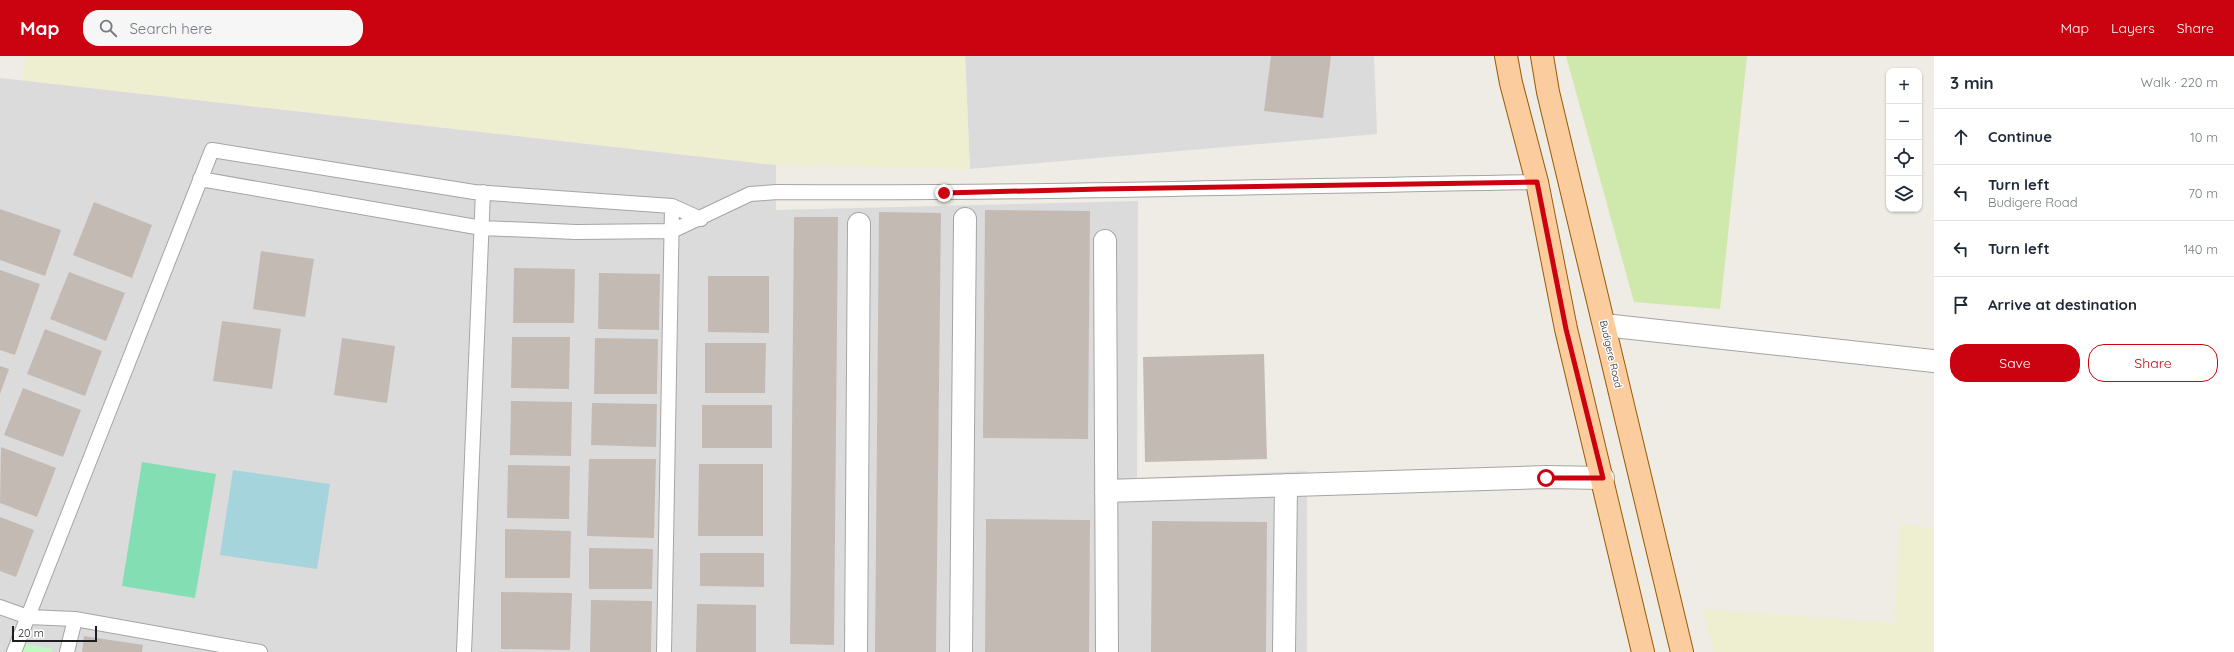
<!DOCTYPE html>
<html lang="en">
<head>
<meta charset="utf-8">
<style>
	body { margin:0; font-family:Quicksand,sans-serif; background:#f6f6f7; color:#1f2937 }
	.controls { position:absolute; right:12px; top:12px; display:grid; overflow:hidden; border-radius:8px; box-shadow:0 1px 3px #0004 }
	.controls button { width:36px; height:36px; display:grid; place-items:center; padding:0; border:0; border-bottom:1px solid #e0e1e3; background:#fff; color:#1f2937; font:20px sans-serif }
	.scale { position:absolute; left:12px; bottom:10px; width:85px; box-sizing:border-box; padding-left:4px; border:2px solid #1e1e1e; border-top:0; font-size:11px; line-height:14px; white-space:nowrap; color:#1e1e1e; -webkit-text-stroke:3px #fff; paint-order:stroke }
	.stop { position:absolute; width:12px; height:12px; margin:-9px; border:3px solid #cb0210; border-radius:50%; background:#fff }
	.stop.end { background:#cb0210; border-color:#fff; box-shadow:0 1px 4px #0008 }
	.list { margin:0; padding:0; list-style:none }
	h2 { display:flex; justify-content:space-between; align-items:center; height:52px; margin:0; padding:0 16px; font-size:17px }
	h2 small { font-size:13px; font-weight:400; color:#747a83 }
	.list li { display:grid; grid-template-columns:26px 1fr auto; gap:12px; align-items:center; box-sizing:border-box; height:56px; padding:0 16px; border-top:1px solid #e0e1e3 }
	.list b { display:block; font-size:15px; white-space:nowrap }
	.list p { margin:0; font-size:13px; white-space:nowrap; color:#747a83 }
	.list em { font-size:13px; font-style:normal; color:#747a83 }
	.actions { display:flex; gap:8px; padding:12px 16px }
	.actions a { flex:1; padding:9px 0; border:1px solid #cb0210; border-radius:16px; text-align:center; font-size:14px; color:#cb0210 }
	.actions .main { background:#cb0210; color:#fff }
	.icon { flex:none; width:22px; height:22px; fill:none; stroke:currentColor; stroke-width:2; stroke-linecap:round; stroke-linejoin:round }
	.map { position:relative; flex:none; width:1934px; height:596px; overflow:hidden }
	header { display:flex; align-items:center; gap:24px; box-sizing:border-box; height:56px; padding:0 20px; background:#cb0210; color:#fff }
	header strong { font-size:19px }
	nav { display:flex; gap:22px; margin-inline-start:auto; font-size:14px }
	.search { width:280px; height:36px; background:#f6f6f7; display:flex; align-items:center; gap:10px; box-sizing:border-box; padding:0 14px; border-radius:16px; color:#747a83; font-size:15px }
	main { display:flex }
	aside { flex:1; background:#fff }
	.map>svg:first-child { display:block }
	.residential { fill:#dcdbdb }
	.farmland { fill:#eeeed0 }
	.grass { fill:#cee9ab }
	.park { fill:#c2f9c2 }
	.pitch { fill:#83deb4 }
	.water { fill:#a5d4dc }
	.building { fill:#c4bab4 }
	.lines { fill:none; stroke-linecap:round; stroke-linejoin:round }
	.service-casing { stroke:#a5a5a5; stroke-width:16 }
	.minor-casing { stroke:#a5a5a5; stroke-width:24 }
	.primary-casing { stroke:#975b02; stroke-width:24 }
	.service { stroke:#fff; stroke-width:14 }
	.minor { stroke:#fff; stroke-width:22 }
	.primary { stroke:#fbcc9e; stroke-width:22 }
	.route { stroke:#cb0210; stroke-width:5 }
	.labels { text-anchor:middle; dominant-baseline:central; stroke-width:3; stroke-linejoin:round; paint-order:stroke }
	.street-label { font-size:10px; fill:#1e1e1e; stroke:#fff }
</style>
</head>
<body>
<header>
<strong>Map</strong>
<div class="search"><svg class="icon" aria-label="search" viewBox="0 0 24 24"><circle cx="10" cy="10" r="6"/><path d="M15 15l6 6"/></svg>Search here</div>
<nav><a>Map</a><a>Layers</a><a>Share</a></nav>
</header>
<main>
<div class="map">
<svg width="1934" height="596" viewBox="0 0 1934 596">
	<rect width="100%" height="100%" fill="#efebe5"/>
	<path class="residential" d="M965 0H1374L1377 78 970 113Z
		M0 22 776 109V154L1138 145 1137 422 1307 415V596H0Z"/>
	<path class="farmland" d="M27 0H965L970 113 776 109 21 24Z
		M1900 468 1934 472V596H1714L1703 553 1894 567Z"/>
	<path class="grass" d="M1566 0H1747L1720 253 1634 246Z"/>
	<path class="park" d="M25 588 53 593 52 596H22Z"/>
	<path class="pitch" d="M142 406 216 418 195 542 122 530Z"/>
	<path class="water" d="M233 414 330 428 317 513 220 499Z"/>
	<path class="building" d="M1271 0H1331L1323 62 1264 55Z
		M94 146 152 169 132 222 73 199Z
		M0 153 61 174 45 220 0 204Z
		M985 154 1090 155 1088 383 983 382Z
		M879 156 941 157 936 596H875Z
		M794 161H838L834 589 790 588Z
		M261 195 314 203 305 261 253 253Z
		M514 212 575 213 574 267H513Z
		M0 214 40 228 15 299 0 294Z
		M69 216 125 237 106 285 50 263Z
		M599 217 660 218 659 274 598 273Z
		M708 220H769V277L708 276Z
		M222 265 281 273 272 333 213 325Z
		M45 273 102 295 85 340 27 318Z
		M512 281H570L569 333 511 332Z
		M342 282 395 290 387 347 334 339Z
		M595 282 658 283 657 338H594Z
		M705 287H766L765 337H705Z
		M1264 298 1267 403 1145 406 1143 301Z
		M0 310 9 313 0 338Z
		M23 332 81 354 63 401 4 379Z
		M511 345 572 346 571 400 510 399Z
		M592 347 657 348 656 391 591 389Z
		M702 349H772V392H702Z
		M1 391 56 412 37 461 0 447Z
		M589 403H656L654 482 587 480Z
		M699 408H763V480H698Z
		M508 409 570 410 569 463 507 462Z
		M0 461 34 474 16 521 0 515Z
		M986 463 1090 464 1089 596H985Z
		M1152 465 1267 466 1266 596H1151Z
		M505 473 571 475 570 522H505Z
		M589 492 653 493 652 533H589Z
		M700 497H764V531L700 530Z
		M501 536 572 537 570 594 501 593Z
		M591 544 652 545 651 596H590Z
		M697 548 756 549V596H696Z
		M84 580 143 589 142 596H82Z"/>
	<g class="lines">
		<g class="service-casing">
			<path id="service" d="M200 123 482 172 576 176 672 175 750 138 777 136C1030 138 1283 130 1537 126
				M0 551 28 561 75 563 260 596
				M14 596 212 94 474 136 672 150 701 163
				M67 596 75 563
				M464 596 483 136
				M664 596 672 150"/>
		</g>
		<g class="minor-casing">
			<path id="minor" d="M1105 185 1107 596
				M1604 269 1934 305
				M1106 435 1546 421 1603 422
				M856 596 859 168
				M961 596 965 163
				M1284 596 1286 429"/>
		</g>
		<g class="primary-casing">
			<path id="primary" d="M1506 0 1511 27 1537 126 1566 273 1643 596
				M1542 0 1548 36 1682 596"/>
		</g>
		<use href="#service" class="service"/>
		<use href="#minor" class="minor"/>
		<use href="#primary" class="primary"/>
	</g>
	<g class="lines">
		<path class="route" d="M944 137 1101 133 1537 126 1566 273 1603 422H1546"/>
	</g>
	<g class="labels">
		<g class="street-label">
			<text transform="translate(1611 298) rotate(77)">Budigere Road</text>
		</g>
	</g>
</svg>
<div class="controls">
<button>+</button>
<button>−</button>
<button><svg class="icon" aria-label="locate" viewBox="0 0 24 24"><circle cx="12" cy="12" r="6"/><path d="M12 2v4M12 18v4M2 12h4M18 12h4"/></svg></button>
<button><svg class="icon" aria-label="layers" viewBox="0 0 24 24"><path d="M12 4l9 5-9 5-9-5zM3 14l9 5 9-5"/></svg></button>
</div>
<div class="scale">20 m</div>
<div class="stop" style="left:1546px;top:422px"></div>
<div class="stop end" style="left:944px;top:137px"></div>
</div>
<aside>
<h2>3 min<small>Walk · 220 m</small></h2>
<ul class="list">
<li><svg class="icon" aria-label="ahead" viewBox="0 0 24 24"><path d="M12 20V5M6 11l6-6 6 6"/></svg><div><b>Continue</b></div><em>10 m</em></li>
<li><svg class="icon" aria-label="left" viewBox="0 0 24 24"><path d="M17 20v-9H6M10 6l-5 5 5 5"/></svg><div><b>Turn left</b><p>Budigere Road</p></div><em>70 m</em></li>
<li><svg class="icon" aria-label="left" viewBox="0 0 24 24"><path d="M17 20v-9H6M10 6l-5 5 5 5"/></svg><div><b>Turn left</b></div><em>140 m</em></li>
<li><svg class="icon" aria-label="arrive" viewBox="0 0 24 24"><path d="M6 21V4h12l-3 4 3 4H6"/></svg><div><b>Arrive at destination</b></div></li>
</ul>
<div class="actions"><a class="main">Save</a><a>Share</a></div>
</aside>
</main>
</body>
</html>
